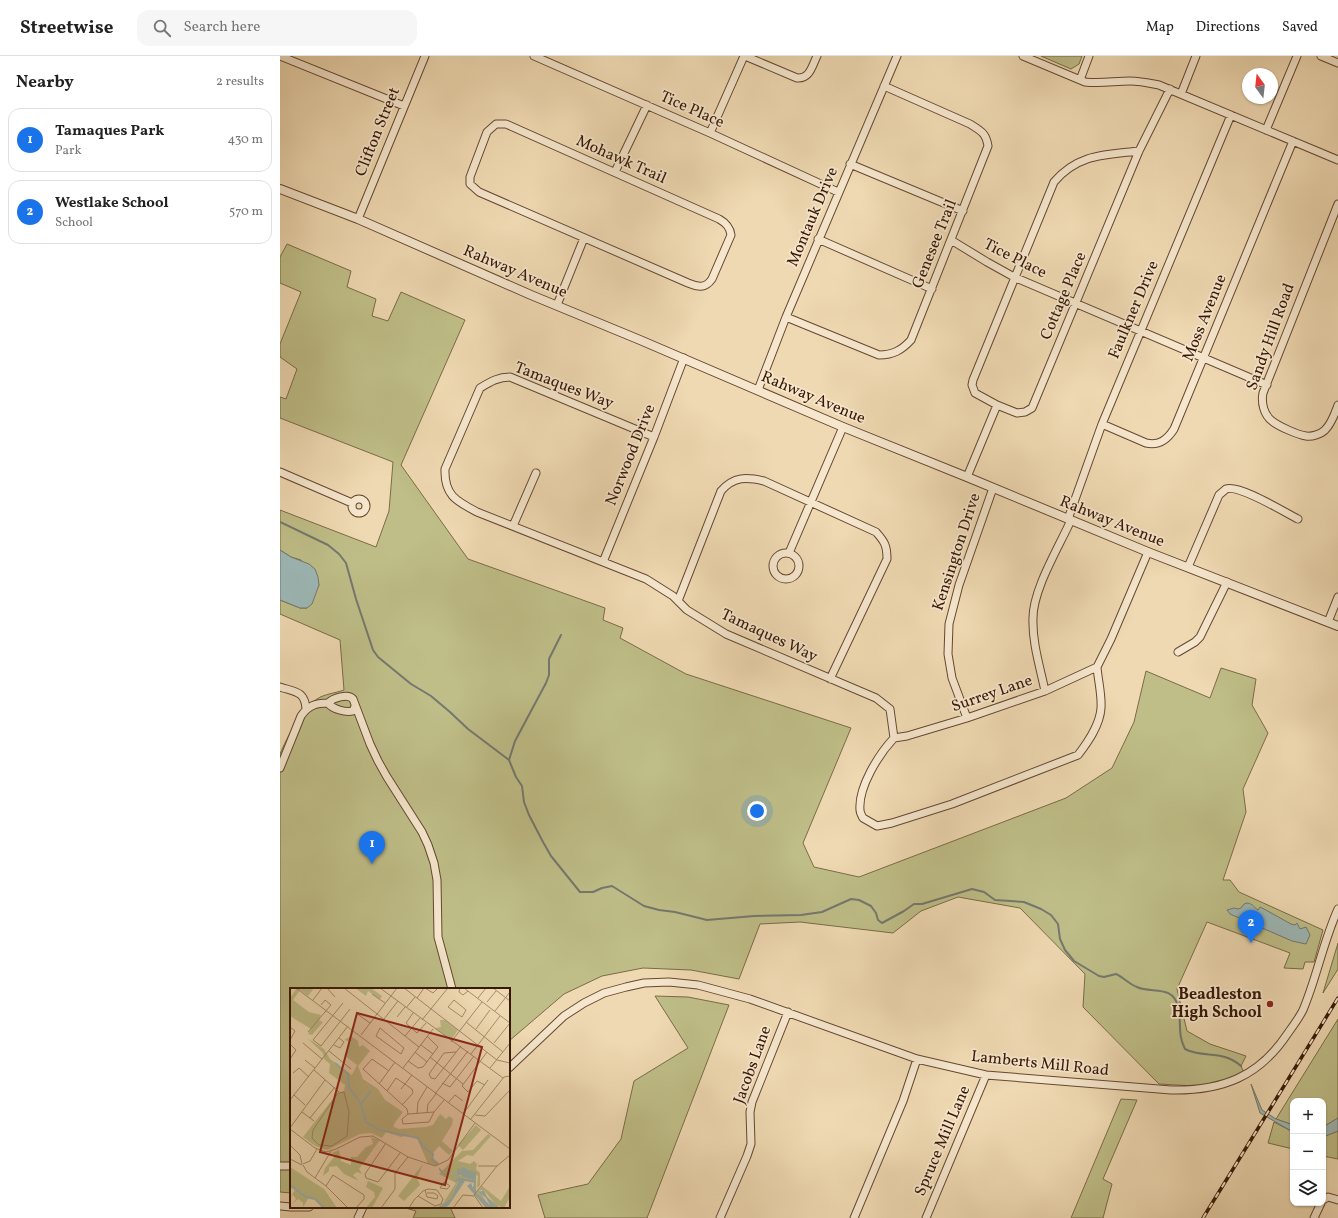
<!DOCTYPE html>
<html lang="en">
<head>
<meta charset="utf-8">
<style>
	body { margin:0; font-family:Vollkorn,serif; background:#f6f6f6; color:#222 }
	.controls { position:absolute; right:12px; bottom:12px; display:grid; overflow:hidden; border-radius:8px; box-shadow:0 1px 3px #0004 }
	.controls button { width:36px; height:36px; display:grid; place-items:center; padding:0; border:0; border-bottom:1px solid #e0e0e0; background:#fff; color:#222; font:20px sans-serif }
	.compass { position:absolute; left:962px; top:12px; width:36px; height:36px; border-radius:50%; background:#fff; box-shadow:0 1px 3px #0004; rotate:345deg }
	.you { position:absolute; left:477px; top:755px; width:14px; height:14px; margin:-10px; border:3px solid #fff; border-radius:50%; background:#1a73e8; box-shadow:0 0 0 6px #1a73e833 }
	.badge { display:grid; place-items:center; width:26px; height:26px; border-radius:50%; background:#1a73e8; color:#fff; font-size:13px; font-weight:700 }
	.pin { position:absolute; translate:-50% -33px; filter:drop-shadow(0 1px 2px #0008) }
	.pin::after { content:''; position:absolute; top:21px; width:14px; height:12px; background:inherit; clip-path:polygon(0 0,100% 0,50% 100%) }
	.list { margin:0; padding:0; list-style:none }
	h2 { display:flex; justify-content:space-between; align-items:center; height:52px; margin:0; padding:0 16px; font-size:17px }
	h2 small { font-size:13px; font-weight:400; color:#767676 }
	.list li { display:grid; grid-template-columns:26px 1fr auto; gap:12px; align-items:center; box-sizing:border-box; height:64px; margin:0 8px 8px; padding:0 8px; border:1px solid #e0e0e0; border-radius:12px }
	.list b { display:block; font-size:15px; white-space:nowrap }
	.list p { margin:0; font-size:13px; white-space:nowrap; color:#767676 }
	.list em { font-size:13px; font-style:normal; color:#767676 }
	.icon { flex:none; width:22px; height:22px; fill:none; stroke:currentColor; stroke-width:2; stroke-linecap:round; stroke-linejoin:round }
	.map { position:relative; flex:none; width:1058px; height:1162px; overflow:hidden }
	header { display:flex; align-items:center; gap:24px; box-sizing:border-box; height:56px; padding:0 20px; background:#fff; border-bottom:1px solid #e0e0e0 }
	header strong { font-size:19px }
	nav { display:flex; gap:22px; margin-inline-start:auto; font-size:14px }
	.search { width:280px; height:36px; background:#f6f6f6; display:flex; align-items:center; gap:10px; box-sizing:border-box; padding:0 14px; border-radius:12px; color:#767676; font-size:15px }
	main { display:flex }
	aside { flex:1; background:#fff }
	.map>svg:first-child { display:block }
	.green { fill:#bfbe88; stroke:#7b6b46 }
	.water { fill:#9db8b6; stroke:#74786f }
	.lines { fill:none; stroke-linecap:round; stroke-linejoin:round }
	.stream { stroke:#74786f; stroke-width:2 }
	.minor-casing { stroke:#654830; stroke-width:9 }
	.tertiary-casing { stroke:#654830; stroke-width:10 }
	.minor { stroke:#f5e6cd; stroke-width:7 }
	.tertiary { stroke:#f5e6cd; stroke-width:8 }
	.rail-casing { stroke:#371805; stroke-width:3.5 }
	.rail { stroke:#f5e6cd; stroke-width:2; stroke-dasharray:6; stroke-linecap:butt }
	.poi-dot { fill:#8f2418; stroke:#f5e6cd; stroke-width:1.5 }
	.labels { text-anchor:middle; dominant-baseline:central; stroke-width:3.5; stroke-linejoin:round; paint-order:stroke }
	.street-label { font-size:16px; fill:#371805; stroke:#f5e6cd }
	.poi-label { font-size:16px; font-weight:bold; fill:#371805; stroke:#f5e6cd; text-anchor:end }
	.inset-river { fill:none; stroke:#9db8b6; stroke-width:2 }
	.inset-road { fill:none; stroke:#a58c6d; stroke-width:1 }
	.view { fill:#8f2418; fill-opacity:0.15; stroke:#8f2418; stroke-width:2 }
	.inset-edge { fill:none; stroke:#371805; stroke-width:2 }
</style>
</head>
<body>
<header>
<strong>Streetwise</strong>
<div class="search"><svg class="icon" aria-label="search" viewBox="0 0 24 24"><circle cx="10" cy="10" r="6"/><path d="M15 15l6 6"/></svg>Search here</div>
<nav><a>Map</a><a>Directions</a><a>Saved</a></nav>
</header>
<main>
<aside>
<h2>Nearby<small>2 results</small></h2>
<ul class="list">
<li><span class="badge">1</span><div><b>Tamaques Park</b><p>Park</p></div><em>430 m</em></li>
<li><span class="badge">2</span><div><b>Westlake School</b><p>School</p></div><em>570 m</em></li>
</ul>
</aside>
<div class="map">
<svg width="1058" height="1162" viewBox="0 0 1058 1162">
	<rect width="100%" height="100%" fill="#efd9b2"/>
	<filter id="stains"><feTurbulence type="fractalNoise" baseFrequency=".005" numOctaves="4"/><feColorMatrix values="0 0 0 0 .2 0 0 0 0 .09 0 0 0 0 .02 0 0 0 .5 -.17"/></filter>
	<radialGradient id="worn" r=".72"><stop offset=".6" stop-color="#630" stop-opacity="0"/><stop offset="1" stop-color="#630" stop-opacity=".3"/></radialGradient>
	<path class="green" d="M761 0H802L799 8 791 13Z
		M7 188 71 215 67 231 96 243 92 260 108 265 121 236 185 264 121 409 188 503 325 552 323 564 343 572 340 582 406 618 571 672 523 787 534 811 579 821 786 742 832 712 854 666 866 615 930 642 941 612 976 623 972 649 988 677 963 733 966 756 943 824H950L959 836 1043 874 1034 906H1025L1023 913 1004 912 1010 897 927 866 897 933 907 975 930 988 966 1000 961 1010 965 1019 934 1031 879 1028 803 951 805 918 740 852 678 841 641 855 613 877 520 866 480 868 459 923 411 914 363 912 322 920 284 938 229 985V933H11V1137L0 1136V698C7 681 22 653 37 643 44 638 56 637 64 634L60 584 0 558V544L20 552H27L39 529 21 504 11 501 0 494V454L96 491 109 455 113 406 0 362V341L6 343 17 313 0 301V288L21 236 0 227V201Z
		M1058 887V913L1043 937Z
		M375 940 408 941 449 949 367 1162H265L258 1139 308 1128 341 1083 354 1025 408 992Z
		M1058 963V1062L1043 1071V1045H1013V1069L996 1063Z
		M841 1043 857 1044 823 1123 832 1128 823 1162H791Z
		M994 1066 1013 1076V1093L988 1087Z
		M1058 1075V1103L1043 1100V1081Z
		M122 1151H170L175 1162H133L136 1155Z"/>
	<path class="water" d="M0 494 11 501 29 508 35 513 38 521 39 529 32 548 27 552H20L0 544Z
		M967 847C974 848 974 852 978 854L980 851 984 853 1011 868 1015 869 1017 867 1020 873 1026 871 1030 879 1026 888 1012 885 950 858 947 854 954 852 958 853 961 852 964 848Z
		M971 1028 982 1054 996 1063 1013 1069V1076L980 1057Z
		M1058 1062V1075L1043 1081V1071Z"/>
	<g class="lines">
		<path class="stream" d="M0 466 48 489 59 498 66 507 76 543 93 594 98 601 131 628 151 640 170 656 188 673 229 704 236 721 242 730 244 746 249 759 263 786 271 800 300 836H313L322 832 332 830 364 850 379 854 395 856 427 864 474 860 521 859 542 856 571 843 579 844 591 850 596 857 598 864 602 867 624 855 634 848H642L692 833 704 836 715 844 744 846 761 853 771 859 778 868 780 883 785 894 794 905 819 920 824 921 836 918C843 921 849 928 857 931 871 938 893 928 898 951 902 967 897 977 905 993 924 1003 942 993 961 1010
			M229 704 235 685 266 627 269 619V603L281 579"/>
		<g class="minor-casing">
			<path id="minor" d="M0 0 124 50
				M254 0 430 77 558 136
				M465 0 517 22C530 23 532 10 537 0
				M743 0 805 26C820 28 835 25 850 25 860 25 869 27 879 29L1058 104
				M1041 0 1058 7
				M800 24 809 0
				M901 38 916 0
				M216 68H226L439 163C446 167 450 171 451 179L432 223C425 233 418 231 408 227L199 136 190 128V121L207 76Z
				M986 74 1017 0
				M430 77 464 0
				M859 95C824 99 798 98 774 126L693 324 692 329 695 337 717 349 737 357 745 356 752 352 859 95 890 33
				M570 108 683 155
				M335 116 367 49
				M1058 148 983 337C981 347 984 359 992 365 998 370 1018 379 1026 380 1032 381 1041 378 1045 374 1052 367 1055 357 1058 349
				M78 163 145 0
				M538 183 652 233
				M671 184 707 206 734 221 987 329
				M277 249 304 182
				M506 261 599 299C613 299 622 294 631 284L708 90C706 77 701 75 690 68L604 30
				M478 334 506 261 617 0
				M822 368 866 387C879 390 887 384 894 373L1013 85
				M374 381 230 321C218 321 210 326 200 332L165 413C164 439 176 445 197 456L366 523 393 540 407 554 446 578 596 642 610 653 614 682C599 698 578 731 580 754 580 757 582 760 583 762L597 770 612 767 672 748 798 699C808 686 820 669 821 652 822 639 818 624 817 611
				M0 416 72 447
				M687 421 717 349
				M72 450a7 7 0 1 1 14 0a7 7 0 1 1-14 0Z
				M788 463 822 368 951 59
				M233 470 256 417
				M493 510a13 13 0 1 1 26 0a13 13 0 1 1-26 0Z
				M509 497 563 371
				M323 506 374 381 404 302
				M908 511 939 439 946 433C959 428 1004 456 1018 463
				M398 545 441 435C454 420 467 421 484 425L596 476C605 486 607 490 607 503L550 623
				M1048 566 1058 541
				M898 596 915 586 920 581 947 526
				M817 611 831 583 868 496
				M0 631C15 636 25 635 26 653
				M765 635C760 611 752 586 753 562 753 533 779 491 791 464
				M48 647C53 642 68 637 73 643L90 688 98 705 107 721 142 776 148 789 154 807 157 824 158 881 172 933
				M687 662 672 622 668 598 669 568 679 529 713 432
				M614 682 627 680 687 662 765 635 817 611
				M0 712 21 660C28 650 35 647 48 647 52 653 66 657 73 655L75 650
				M229 1012 284 960 304 947 324 937 346 931 364 927 389 926 418 929 470 943 637 1003 706 1019 891 1034C942 1035 979 1021 1008 977 1013 970 1019 962 1023 954 1037 921 1043 886 1058 853
				M0 1110H11
				M1043 1144 1048 1141 1058 1144
				M0 1150 11 1151
				M14 1151H29
				M78 1162 83 1151
				M440 1162 467 1100 471 1088 470 1056 472 1046 508 956
				M574 1162 623 1045 637 1003
				M646 1162 706 1019
				M1034 1162 1041 1147"/>
		</g>
		<g class="tertiary-casing">
			<path id="tertiary" d="M0 133 78 163 251 239 360 284 563 371 687 421 868 496 1058 570"/>
		</g>
		<use href="#minor" class="minor"/>
		<use href="#tertiary" class="tertiary"/>
		<g class="rail-casing">
			<path id="rail" d="M923 1162 1058 942"/>
		</g>
		<use href="#rail" class="rail"/>
	</g>
	<circle class="poi-dot" cx="990" cy="948" r="4"/>
	<g class="labels">
		<g class="street-label">
			<text transform="translate(412 54) rotate(24)">Tice Place</text>
			<text transform="translate(98 76) rotate(-68)">Clifton Street</text>
			<text transform="translate(341 104) rotate(24)">Mohawk Trail</text>
			<text transform="translate(533 161) rotate(-67)">Montauk Drive</text>
			<text transform="translate(655 188) rotate(-68)">Genesee Trail</text>
			<text transform="translate(735 203) rotate(27)">Tice Place</text>
			<text transform="translate(235 216) rotate(23)">Rahway Avenue</text>
			<text transform="translate(784 240) rotate(-67)">Cottage Place</text>
			<text transform="translate(854 254) rotate(-67)">Faulkner Drive</text>
			<text transform="translate(925 262) rotate(-68)">Moss Avenue</text>
			<text transform="translate(991 281) rotate(-70)">Sandy Hill Road</text>
			<text transform="translate(284 330) rotate(21)">Tamaques Way</text>
			<text transform="translate(533 342) rotate(23)">Rahway Avenue</text>
			<text transform="translate(351 399) rotate(-68)">Norwood Drive</text>
			<text transform="translate(832 466) rotate(22)">Rahway Avenue</text>
			<text transform="translate(677 496) rotate(-72)">Kensington Drive</text>
			<text transform="translate(489 580) rotate(25)">Tamaques Way</text>
			<text transform="translate(712 638) rotate(-19)">Surrey Lane</text>
			<text transform="translate(760 1008) rotate(6)">Lamberts Mill Road</text>
			<text transform="translate(473 1009) rotate(-70)">Jacobs Lane</text>
			<text transform="translate(663 1085) rotate(-67)">Spruce Mill Lane</text>
		</g>
		<g class="poi-label">
			<text x="982" y="939">Beadleston<tspan x="982" dy="18">High School</tspan></text>
		</g>
	</g>
	<g transform="translate(10 932)">
		<rect width="220" height="220" fill="#efd9b2"/>
		<path d="M7 0H24L18 8 10 2 3 12 19 24 31 27 29 32 33 34 22 47 18 46 21 41 0 28V10ZM65 0H81L92 8 90 11 78 3 76 8ZM150 32H155L168 42 161 52 145 40 151 39ZM61 48 68 53 69 59 73 57 80 63 68 78 73 91 88 101 95 112 113 124 104 136V139L109 141 136 139 143 137 150 126 156 131 159 128 163 131 162 137 152 153 163 163 159 167 149 158 143 165V170L149 175 147 178 138 176 127 150 120 147 111 149 96 144 92 150 81 145 70 146 37 162 25 158 13 149 46 107 54 103 55 97 39 85 40 76 34 71 33 65 17 50 34 61 40 71 62 87 67 77 54 67 58 63 57 61 61 54 54 52ZM186 137 191 142 173 162 168 157ZM198 146 201 148 183 168 177 167 168 173 180 176 184 173 187 176 188 172 186 181 190 185V197L187 200 188 188 173 178 170 188H178L184 192 168 189 164 184 154 187 163 185 169 192 163 190 168 193 161 210 146 220 154 214 166 195 149 186 172 163 183 162ZM81 149 90 152 69 181 72 186 67 184 63 187 69 193 54 186 47 178 39 179V183L33 188 35 180 46 167 42 165 49 162 51 173 61 177V169H67L76 159 83 156ZM133 176 127 190 130 197 114 213 108 208ZM0 179 34 201 47 220H33L25 211 17 210 11 204 7 203 18 211 13 219V215L8 211 2 216 6 211 3 207 0 210 5 202 0 199 5 200 0 197ZM78 193 93 200 82 220H76L85 209 84 204 76 199ZM192 198 211 213 220 198V209L214 220 206 217 194 202H189L198 217 187 204Z" fill="#bfbe88"/>
		<path d="M173 178 179 182 186 184V204L200 217 196 210 189 204 194 202 197 209 210 220H196L177 198 181 195 183 200 184 195 175 193 159 217 155 220H147L161 210 168 194 163 190 168 191 163 185 154 187 149 182V179L155 186 164 184 168 189 184 192 167 186 168 180 171 182Z" fill="#9db8b6"/>
		<path class="inset-river" d="M45 75 58 86 59 99 71 116 76 134 90 142 128 150 132 158 143 166 142 172 148 176M71 116 81 103M0 197 16 209 25 211 34 220"/>
		<path class="inset-road" d="M6 0 220 161M37 0 45 9M54 0 129 59M90 0 213 90M114 0 207 72 220 75M135 0 143 5 148 0M170 0 169 4 173 7 178 3M174 0 220 35M203 0 220 13M82 6 95 15M127 10 134 0M188 10 196 0M23 12 32 0M164 12 176 22 172 29 158 19ZM197 14 206 3M53 15 23 52 31 58 60 21M116 20 125 9M205 23 220 4M66 25 80 35M123 25 116 35 127 45 136 35M107 29 115 19M94 31 108 13M132 32 157 1M176 34 213 64M0 39 5 43 0 52M90 40 114 60 111 66 86 48ZM186 41 200 22M18 44 41 17 35 12 31 17M71 47 107 0M115 48 130 30M161 54 192 14M13 55 32 71M204 55 220 35M0 56 6 62 0 71M44 57 50 60 54 54 49 50M131 57 143 66M39 63 61 81M125 64 137 74M181 66 210 28M140 69 173 96M15 72 25 80M118 73 128 80 133 79 148 59 137 48M113 80 143 41M200 80 220 55M24 82 49 104M99 83 82 71 73 81 117 121 118 126M3 85 9 80 19 89M141 90 145 91 171 58M141 90 139 86 154 65 166 64M152 95 160 99 184 68M89 96 105 74M195 97 187 93 178 104 172 98 197 64M111 101 122 87M97 103 106 90 122 101 123 105 112 117M54 104 59 124 57 148 42 158 29 157 22 150 23 142 48 105ZM145 106 178 63M4 107 15 117M0 112 58 38M158 115 165 107 173 113M12 124 24 133M144 124 154 112M137 125 138 116 146 106M118 126 112 131 113 136 139 134 144 124M118 126 144 124M127 126 128 114 137 99M173 126 198 92M185 127 195 128 220 102M20 130 45 99M180 132 214 89 220 88M0 140 35 92M0 141 25 160 36 164 46 161 70 149 83 148 118 169 145 178 158 172 185 135M96 155 75 186 76 190 88 194 110 165M0 157 10 167 12 176M0 171 12 177M13 176 20 173 27 161M13 177 17 184 36 198M188 178H207M25 190 41 163M154 194 160 198 157 201 150 200ZM135 202 137 209 147 211 148 208 144 205H137M58 220 36 198 43 187 74 207V211L66 220M91 220 105 201V185L118 169M119 220 124 212 133 203 138 201 147 202 153 211 151 216 145 218 128 208M163 220 173 207 184 208M193 220 184 207 207 178 220 167"/>
		<path class="view" d="M67 25 192 59 155 197 30 164Z"/>
		<rect width="220" height="220" class="inset-edge"/>
	</g>
	<rect width="100%" height="100%" filter="url(#stains)"/>
	<rect width="100%" height="100%" fill="url(#worn)"/>
</svg>
<div class="controls">
<button>+</button>
<button>−</button>
<button><svg class="icon" aria-label="layers" viewBox="0 0 24 24"><path d="M12 4l9 5-9 5-9-5zM3 14l9 5 9-5"/></svg></button>
</div>
<svg class="compass" viewBox="-18 -18 36 36"><path d="M0-13l5 13h-10z" fill="#e53935"/><path d="M0 13l5-13h-10z" fill="#767676"/></svg>
<div class="you"></div>
<div class="pin badge" style="left:92px;top:808px">1</div>
<div class="pin badge" style="left:971px;top:887px">2</div>
</div>
</main>
</body>
</html>
